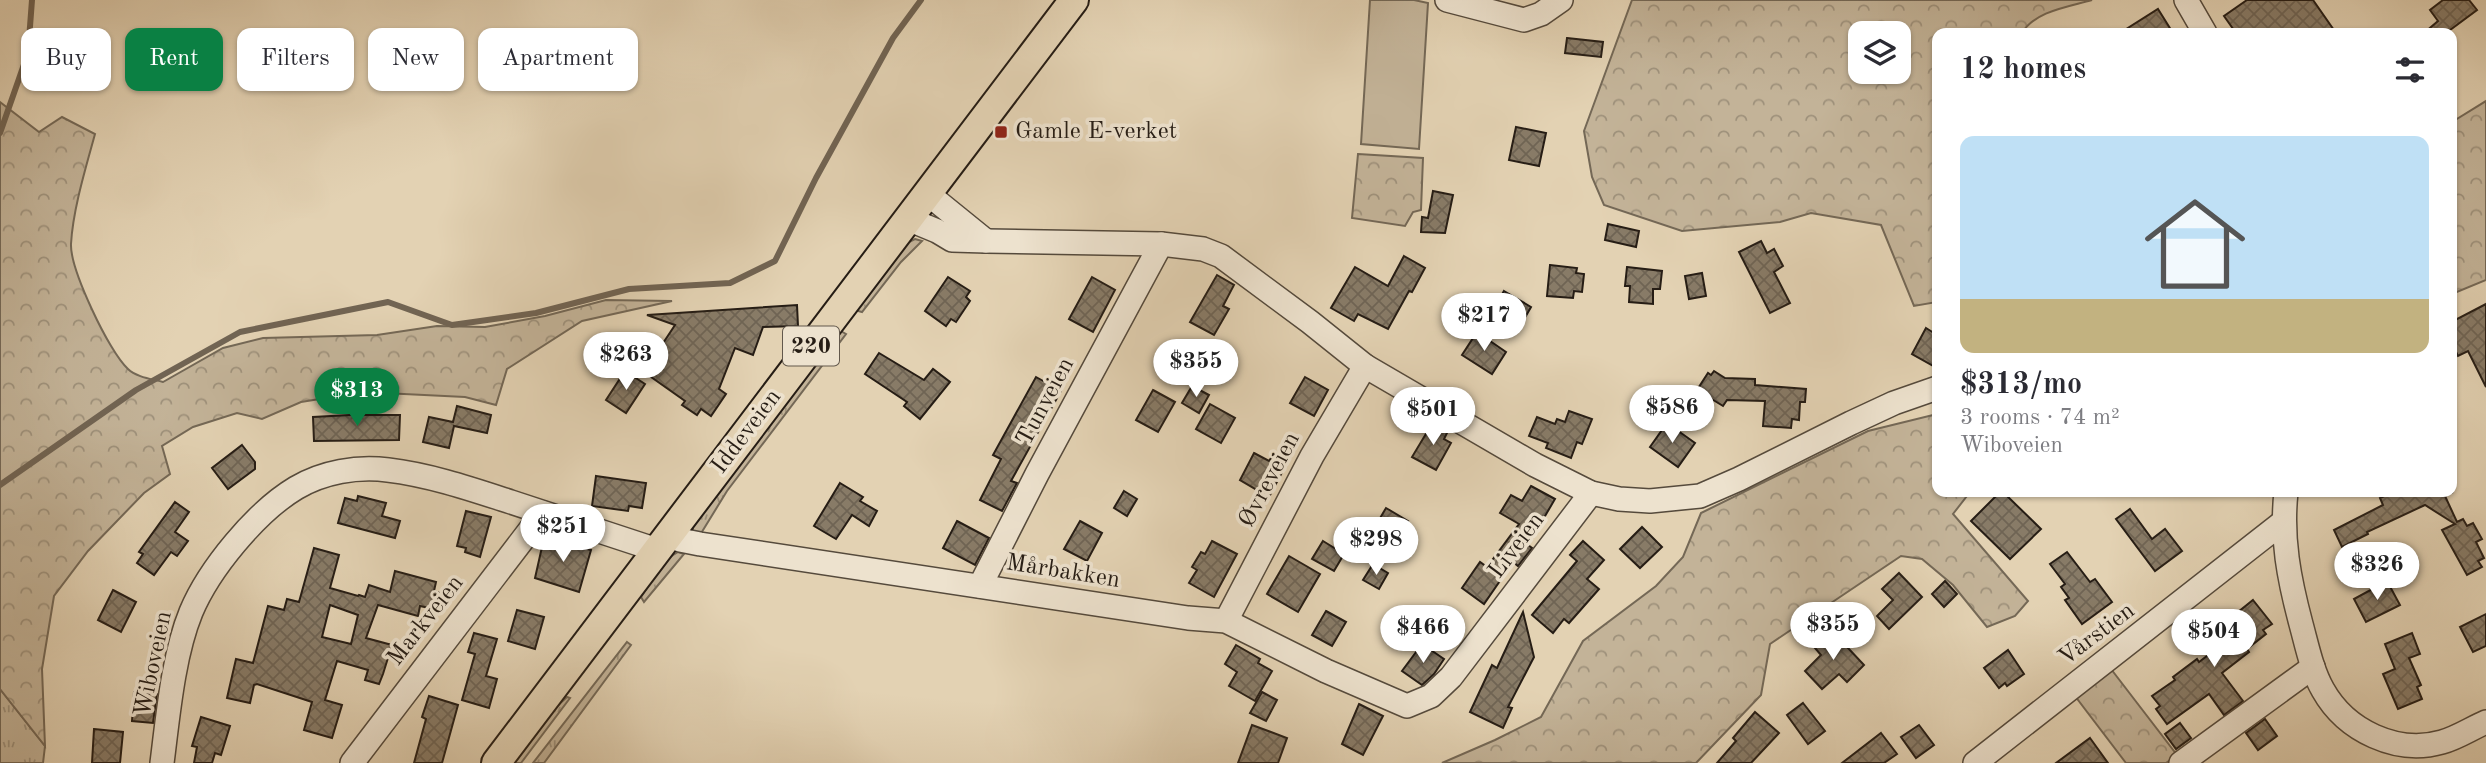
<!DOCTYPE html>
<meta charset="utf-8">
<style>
:root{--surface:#fff;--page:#f2f2f3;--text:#2b2b33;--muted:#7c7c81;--accent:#0b8043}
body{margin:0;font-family:"Old Standard TT",serif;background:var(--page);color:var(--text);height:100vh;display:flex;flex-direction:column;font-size:26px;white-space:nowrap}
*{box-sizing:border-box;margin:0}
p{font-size:23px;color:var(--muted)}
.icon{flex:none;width:38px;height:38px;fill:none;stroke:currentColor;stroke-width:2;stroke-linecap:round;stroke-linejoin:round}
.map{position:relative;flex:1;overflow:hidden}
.drawer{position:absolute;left:1932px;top:28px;width:525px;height:469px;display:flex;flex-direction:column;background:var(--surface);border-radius:14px;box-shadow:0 2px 5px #0004}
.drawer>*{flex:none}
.guide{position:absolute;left:21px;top:28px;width:665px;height:63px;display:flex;gap:14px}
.controls{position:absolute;left:1848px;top:21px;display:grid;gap:14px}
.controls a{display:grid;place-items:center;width:63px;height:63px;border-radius:14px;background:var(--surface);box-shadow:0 2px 5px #0004;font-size:35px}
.price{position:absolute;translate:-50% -60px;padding:0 16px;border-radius:24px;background:#fff;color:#222;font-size:23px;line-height:46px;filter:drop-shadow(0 2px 4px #0008)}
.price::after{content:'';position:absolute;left:50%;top:42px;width:21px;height:16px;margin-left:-10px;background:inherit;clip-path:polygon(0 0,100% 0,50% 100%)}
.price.on{background:var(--accent);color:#fff}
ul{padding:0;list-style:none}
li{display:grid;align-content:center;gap:14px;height:371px;padding:0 28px}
li span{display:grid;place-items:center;height:217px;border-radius:14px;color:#555}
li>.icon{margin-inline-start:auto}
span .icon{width:126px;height:126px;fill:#fffc;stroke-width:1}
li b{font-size:30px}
h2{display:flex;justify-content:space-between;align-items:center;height:84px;padding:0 28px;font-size:30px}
.tag{padding:0 24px;border-radius:14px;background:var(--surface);box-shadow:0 2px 5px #0004;font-size:24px;line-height:63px}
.tag.on{background:var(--accent);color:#fff}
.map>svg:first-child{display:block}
.grass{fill:url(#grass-tufts);stroke:#746856;stroke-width:2}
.forest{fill:url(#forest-crowns);stroke:#746856;stroke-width:2;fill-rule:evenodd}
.garden{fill:#c3b398;stroke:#746856;stroke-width:2}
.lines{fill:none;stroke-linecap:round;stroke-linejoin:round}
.stream{stroke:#716453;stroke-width:6}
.building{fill:url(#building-cross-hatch);stroke:#261d15;stroke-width:2;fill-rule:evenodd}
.minor-casing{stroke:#554a3c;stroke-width:26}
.major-casing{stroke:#261d15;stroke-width:32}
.minor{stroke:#ede2ce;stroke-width:23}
.major{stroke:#e3d2b3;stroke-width:28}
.poi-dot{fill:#8f2418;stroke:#ede2ce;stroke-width:2.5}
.labels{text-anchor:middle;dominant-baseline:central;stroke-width:7;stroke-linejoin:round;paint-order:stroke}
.shield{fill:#ede2ce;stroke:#62584c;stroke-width:2}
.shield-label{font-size:23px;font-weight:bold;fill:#261d15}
.poi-label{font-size:24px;fill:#261d15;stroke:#ede2ce;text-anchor:start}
.street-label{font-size:24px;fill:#261d15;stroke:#ede2ce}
</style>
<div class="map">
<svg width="2486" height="763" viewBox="0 0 2486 763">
<defs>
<pattern id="grass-tufts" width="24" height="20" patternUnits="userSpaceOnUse" patternTransform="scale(1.75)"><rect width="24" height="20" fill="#c3b398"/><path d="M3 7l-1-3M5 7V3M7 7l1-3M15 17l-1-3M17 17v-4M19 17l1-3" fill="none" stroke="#9e917b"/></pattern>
<pattern id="forest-crowns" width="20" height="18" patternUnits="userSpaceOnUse" patternTransform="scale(1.75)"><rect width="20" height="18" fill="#c3b398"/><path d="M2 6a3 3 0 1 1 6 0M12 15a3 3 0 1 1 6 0" fill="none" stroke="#9e917b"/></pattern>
<pattern id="building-cross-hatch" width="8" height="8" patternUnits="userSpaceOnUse" patternTransform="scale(1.75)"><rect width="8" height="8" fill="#887b67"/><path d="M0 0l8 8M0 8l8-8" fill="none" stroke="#6f6454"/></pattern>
</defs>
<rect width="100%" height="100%" fill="#e3d2b3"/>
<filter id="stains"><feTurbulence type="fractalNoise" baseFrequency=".00286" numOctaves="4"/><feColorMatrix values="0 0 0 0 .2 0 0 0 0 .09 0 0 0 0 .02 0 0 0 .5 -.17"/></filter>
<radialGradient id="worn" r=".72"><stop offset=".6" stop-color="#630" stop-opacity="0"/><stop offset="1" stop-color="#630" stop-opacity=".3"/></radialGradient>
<g class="grass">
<polygon points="915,239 922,241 901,262 862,312 858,311 856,305 903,245"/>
<polygon points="839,330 846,334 727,491 700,535 693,532 693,523"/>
<path d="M678 552 684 554 644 602 641 597C652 581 660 562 678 552Z"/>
<polygon points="627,642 631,645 544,763 533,763"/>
<polygon points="0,689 45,746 43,763 0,763"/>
<polygon points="567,697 570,698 521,763 511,763 543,719"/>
</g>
<g class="forest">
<path d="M1632 0H2092C2068 7 2035 11 2022 33H1937V302L1914 306 1881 225 1811 213 1780 222 1682 231 1604 205 1592 177 1584 131ZM1899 33V72H1860V33Z"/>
<polygon points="2486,101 2486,280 2452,294 2452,122"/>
<path d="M0 102 39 132 62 117 95 134C86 167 73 209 71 244 70 269 109 352 128 369 136 377 152 379 163 382L223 348 263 338 377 335 437 326 485 327 545 316 606 300 672 301 582 321 507 369 496 405 465 397 363 392 301 402 262 419 237 413 193 427 162 446 170 474 144 493 88 551 54 596 42 669 45 746 0 689Z"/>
<polygon points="1358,154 1423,158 1421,210 1413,212 1405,226 1352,218"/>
<polygon points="1937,414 1937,492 1970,492 1953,514 2028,601 2015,616 1987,627 1953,585 1922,559 1901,556 1770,644 1761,695 1696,763 1442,763 1495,740 1541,717 1583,641 1656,586 1683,557 1701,513 1868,431"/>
<polygon points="2111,669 2177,755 2166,763 2126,763 2075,696"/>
</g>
<polygon class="garden" points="1370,0 1414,0 1428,3 1419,149 1361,144"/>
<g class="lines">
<g class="stream">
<polyline points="0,133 28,53 32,0"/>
<polyline points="0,485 136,390 240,332 388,302 452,325 536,313 629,289 730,283 775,261 816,178 893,38 921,0"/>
</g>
</g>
<g class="building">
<polygon points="2247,0 2313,0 2336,33 2236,33 2224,16"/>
<polygon points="2443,0 2469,0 2477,10 2446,33 2424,33 2438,21 2430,10"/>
<polygon points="2158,9 2173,33 2120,33"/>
<polygon points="1567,38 1603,42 1601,57 1565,53"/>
<polygon points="1516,127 1546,133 1539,166 1509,160"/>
<polygon points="1433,191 1453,195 1445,233 1421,232 1422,217 1428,218"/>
<polygon points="1608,224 1639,231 1636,247 1605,240"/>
<polygon points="1761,241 1767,253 1774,249 1783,266 1774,272 1790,303 1770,313 1739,252"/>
<polygon points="1404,256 1425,268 1412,292 1409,291 1388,329 1358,314 1354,321 1331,308 1355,267 1388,286"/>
<polygon points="1550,265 1577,268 1576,273 1584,274 1582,292 1574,291 1573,298 1547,296"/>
<polygon points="1627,267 1662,271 1660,289 1653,289 1653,304 1629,302 1630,286 1625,286"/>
<polygon points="1702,273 1706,296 1689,299 1685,276"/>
<polygon points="1217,275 1234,285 1223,306 1229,309 1214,335 1190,322"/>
<polygon points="948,277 970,291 966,297 970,301 956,322 951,319 946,326 925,311"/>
<polygon points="1092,277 1115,290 1093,332 1069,319"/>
<polygon points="1504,291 1531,307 1523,321 1496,305"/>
<polygon points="2486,304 2486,387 2468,351 2458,356 2452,344 2452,332 2456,330 2455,320"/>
<polygon points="797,305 798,326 763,327 753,355 735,348 719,389 726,394 711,416 701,409 697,415 682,405 685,401 644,372 675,325 647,315"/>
<polygon points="1926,328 1937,335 1937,368 1912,354"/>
<polygon points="1477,332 1506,352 1492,374 1462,355"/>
<polygon points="879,353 924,380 933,369 950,382 920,419 904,406 907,402 865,374"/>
<polygon points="625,371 645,384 626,413 606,400"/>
<polygon points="1714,371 1725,378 1755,379 1755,385 1806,389 1805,402 1800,402 1799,420 1792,419 1791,428 1763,426 1765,401 1727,400 1723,406 1697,390 1708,373 1711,375"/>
<polygon points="1036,377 1061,391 1011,481 1017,483 1002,511 980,500 1001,459 993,455"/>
<polygon points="1305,377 1328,390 1314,416 1290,403"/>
<polygon points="1192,386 1209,395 1199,413 1182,403"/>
<polygon points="1153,390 1175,402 1158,432 1136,420"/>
<polygon points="1210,404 1235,418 1221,443 1196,429"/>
<polygon points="457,406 491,415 487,433 454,426 449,448 423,442 429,417 453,422"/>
<polygon points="1569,411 1592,419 1582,444 1577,442 1571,458 1546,448 1548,443 1529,436 1537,417 1555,424 1557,419 1565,422"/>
<polygon points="350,415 400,415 399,440 314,441 313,417"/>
<polygon points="1433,422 1448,431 1444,439 1451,443 1436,470 1412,457"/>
<polygon points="1667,423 1695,443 1678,467 1650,447"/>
<polygon points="242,445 255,462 255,469 228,489 212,468"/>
<polygon points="1254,453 1269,461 1273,455 1287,463 1269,497 1240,480"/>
<polygon points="596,476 646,483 642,508 629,506 628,511 592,506"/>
<polygon points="840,483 863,497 860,501 877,511 869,526 852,515 836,539 814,526"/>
<polygon points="1531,486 1555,499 1528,545 1532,548 1518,566 1513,562 1484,604 1462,588 1480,562 1487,567 1519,524 1500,513 1511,495 1522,501"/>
<polygon points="1124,491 1137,499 1127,516 1114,508"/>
<polygon points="2000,492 2003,492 2041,529 2010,559 1971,521"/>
<polygon points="2394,492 2453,492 2445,496 2457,522 2463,519 2467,526 2473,523 2482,539 2476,542 2484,558 2478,561 2482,567 2467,575 2442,530 2455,524 2425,505 2367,532 2368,534 2342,547 2334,530 2383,505 2380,498"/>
<polygon points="358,496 386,503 382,516 400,521 395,538 338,523 345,498 357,501"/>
<polygon points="175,502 189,512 175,532 188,541 177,556 171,552 154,575 137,563 143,554 139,552"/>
<polygon points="1386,508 1408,521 1388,557 1365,544"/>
<polygon points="2130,509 2152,539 2165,529 2182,551 2155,571 2116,519"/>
<polygon points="466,511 491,517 480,557 465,552 466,548 457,546"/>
<polygon points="957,521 989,538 975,565 943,548"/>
<polygon points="1080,521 1102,533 1087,561 1064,549"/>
<polygon points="1642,527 1662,547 1640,568 1620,549"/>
<polygon points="544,538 591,550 579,592 535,578"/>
<polygon points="1212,541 1237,554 1214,597 1189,583 1197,570 1192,567 1201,552 1205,554"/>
<polygon points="1323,541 1344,554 1334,571 1312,559"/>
<polygon points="1583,541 1604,560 1587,579 1599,589 1569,623 1564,619 1553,633 1532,615 1577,561 1570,555"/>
<path d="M314 548 339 555 330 588 358 596 359 595 365 597 369 585 390 592 395 571 436 582 434 591 443 594 438 610 420 606 418 616 378 605 366 638 392 645 383 674 379 684 365 680 368 670 337 661 325 700 342 705 332 738 304 730 312 702 257 684 254 685 250 703 227 698 236 659 253 663 268 606 284 610 287 599 299 602ZM330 605 358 615 351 644 322 637Z"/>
<polygon points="2067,552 2090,582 2095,579 2112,602 2082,624 2065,600 2069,598 2061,587 2065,584 2050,564"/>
<polygon points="1289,556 1320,574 1298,612 1267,594"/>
<polygon points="1373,564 1388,573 1379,589 1363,580"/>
<polygon points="1899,573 1922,597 1889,629 1877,616 1893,600 1882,589"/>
<polygon points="1945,581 1957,594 1944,607 1932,594"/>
<polygon points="2387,581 2400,605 2366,622 2354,599"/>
<polygon points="113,590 136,602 121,632 98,620"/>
<polygon points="2253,600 2272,624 2263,630 2266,634 2247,649 2249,652 2222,673 2243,701 2224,715 2209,694 2167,724 2156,709 2160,706 2152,696 2175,680 2173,677 2197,659 2199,662 2237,633 2227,621"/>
<polygon points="517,610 544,617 535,649 508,641"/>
<polygon points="1326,611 1346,622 1332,646 1312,635"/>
<polygon points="1523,612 1534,657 1508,707 1512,708 1503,728 1470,712 1492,665 1497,668"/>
<polygon points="2486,614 2486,646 2473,652 2460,627"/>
<polygon points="1832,631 1864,665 1847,682 1839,674 1822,689 1805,671 1821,655 1815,648"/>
<polygon points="474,633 497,639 486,676 497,679 489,708 462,700 475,654 468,652"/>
<polygon points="2412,633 2420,654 2409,658 2421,685 2417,687 2422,699 2398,709 2383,674 2395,669 2385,644"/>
<polygon points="1422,644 1444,659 1434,674 1422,685 1402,671"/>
<polygon points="1236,645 1260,659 1258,663 1272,671 1255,701 1229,686 1237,672 1225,664"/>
<polygon points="2008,650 2024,674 2007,686 2005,683 1999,688 1984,668"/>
<polygon points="134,692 157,694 153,723 132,721"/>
<polygon points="1262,692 1277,700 1266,721 1250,713"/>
<polygon points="429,696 458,705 442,763 414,763 426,719 422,717"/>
<polygon points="1803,703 1825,731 1808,744 1787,715"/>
<polygon points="1359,704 1383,716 1363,755 1342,744"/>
<polygon points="1755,712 1779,733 1751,763 1717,763 1736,741 1733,738"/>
<polygon points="201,717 230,726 221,755 215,753 212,763 194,763 197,747 192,746"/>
<polygon points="2265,719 2277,736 2258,750 2246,733"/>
<polygon points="2180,723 2191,738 2176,749 2165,734"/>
<polygon points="1252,725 1287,738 1278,763 1238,763"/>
<polygon points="1919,725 1934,745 1916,758 1901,737"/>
<polygon points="94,729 123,732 120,763 92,763"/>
<polygon points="1881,733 1897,754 1884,763 1842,763"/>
<polygon points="2090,738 2108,763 2056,763"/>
</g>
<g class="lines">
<defs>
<g id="minor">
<polyline points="1447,0 1524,20 1541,14 1561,0"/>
<polyline points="2186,0 2205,33"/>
<polyline points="908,219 937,231 952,240 986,241 928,194"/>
<polyline points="986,241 1161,244 1203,249 1221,256 1310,322 1365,366 1535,465 1591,493 1619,499 1650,501 1700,496 1739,479 1851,423 1894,403 1937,388"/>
<path d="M2286 492C2281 538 2289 579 2301 624 2307 646 2312 671 2323 690 2346 731 2397 755 2442 742 2457 738 2472 728 2486 722"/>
<polyline points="671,533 680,540 700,544 1188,618 1226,621 1326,671 1407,706 1431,696 1451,677 1591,493"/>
<polyline points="980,586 1037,474 1161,244"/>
<polyline points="1226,621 1312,456 1365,366"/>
<path d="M162 763C168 716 173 656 191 612 209 569 256 512 296 488 323 472 357 466 388 470 430 475 471 489 511 502 560 518 608 534 657 550"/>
<polyline points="352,763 543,513"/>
<polyline points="1975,763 2283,522"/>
<polyline points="2181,763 2313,667"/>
</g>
<polyline id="major" points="496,763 1074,0"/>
</defs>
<use href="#minor" class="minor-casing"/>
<use href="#major" class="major-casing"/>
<use href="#minor" class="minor"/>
<use href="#major" class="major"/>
</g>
<rect class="poi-dot" x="994" y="125" width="14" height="14" rx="3.5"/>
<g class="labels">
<rect class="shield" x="783" y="326.5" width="56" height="39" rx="5"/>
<g class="shield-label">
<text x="811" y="346">220</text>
</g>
<g class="poi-label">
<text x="1015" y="132">Gamle E-verket</text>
</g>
<g class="street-label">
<text transform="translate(1046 402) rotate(-62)">Tunveien</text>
<text transform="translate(747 432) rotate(-53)">Iddeveien</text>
<text transform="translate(1270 480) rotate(-62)">Øvreveien</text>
<text transform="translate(1517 546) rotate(-53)">Liveien</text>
<text transform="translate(1063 572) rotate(9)">Mårbakken</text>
<text transform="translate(426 621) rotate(-52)">Markveien</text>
<text transform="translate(2097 635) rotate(-37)">Vårstien</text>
<text transform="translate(154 664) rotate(-78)">Wiboveien</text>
</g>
</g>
<rect width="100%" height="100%" filter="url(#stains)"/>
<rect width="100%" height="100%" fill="url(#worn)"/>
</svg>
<div class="controls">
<a><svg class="icon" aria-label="layers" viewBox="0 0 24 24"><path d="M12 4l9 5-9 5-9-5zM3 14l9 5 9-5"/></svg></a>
</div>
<b class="price" style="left:1484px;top:353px">$217</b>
<b class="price" style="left:626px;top:392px">$263</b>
<b class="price" style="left:1196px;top:399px">$355</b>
<b class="price on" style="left:357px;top:428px">$313</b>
<b class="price" style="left:1672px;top:445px">$586</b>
<b class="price" style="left:1433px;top:447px">$501</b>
<b class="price" style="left:563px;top:564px">$251</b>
<b class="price" style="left:1376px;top:577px">$298</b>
<b class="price" style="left:2377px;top:602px">$326</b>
<b class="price" style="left:1833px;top:662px">$355</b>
<b class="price" style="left:1423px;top:665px">$466</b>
<b class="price" style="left:2214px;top:669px">$504</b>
<div class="guide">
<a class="tag">Buy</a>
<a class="tag on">Rent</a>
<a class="tag">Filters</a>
<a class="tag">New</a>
<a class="tag">Apartment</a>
</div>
<section class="drawer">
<h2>12 homes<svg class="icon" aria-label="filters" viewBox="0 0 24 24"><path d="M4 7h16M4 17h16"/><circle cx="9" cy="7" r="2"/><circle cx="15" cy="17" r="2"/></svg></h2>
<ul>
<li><span style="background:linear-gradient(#bfe0f5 75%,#c2b280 0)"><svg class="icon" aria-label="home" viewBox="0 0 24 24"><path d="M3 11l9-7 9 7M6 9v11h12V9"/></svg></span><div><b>$313/mo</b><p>3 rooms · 74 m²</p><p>Wiboveien</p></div></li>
</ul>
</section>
</div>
